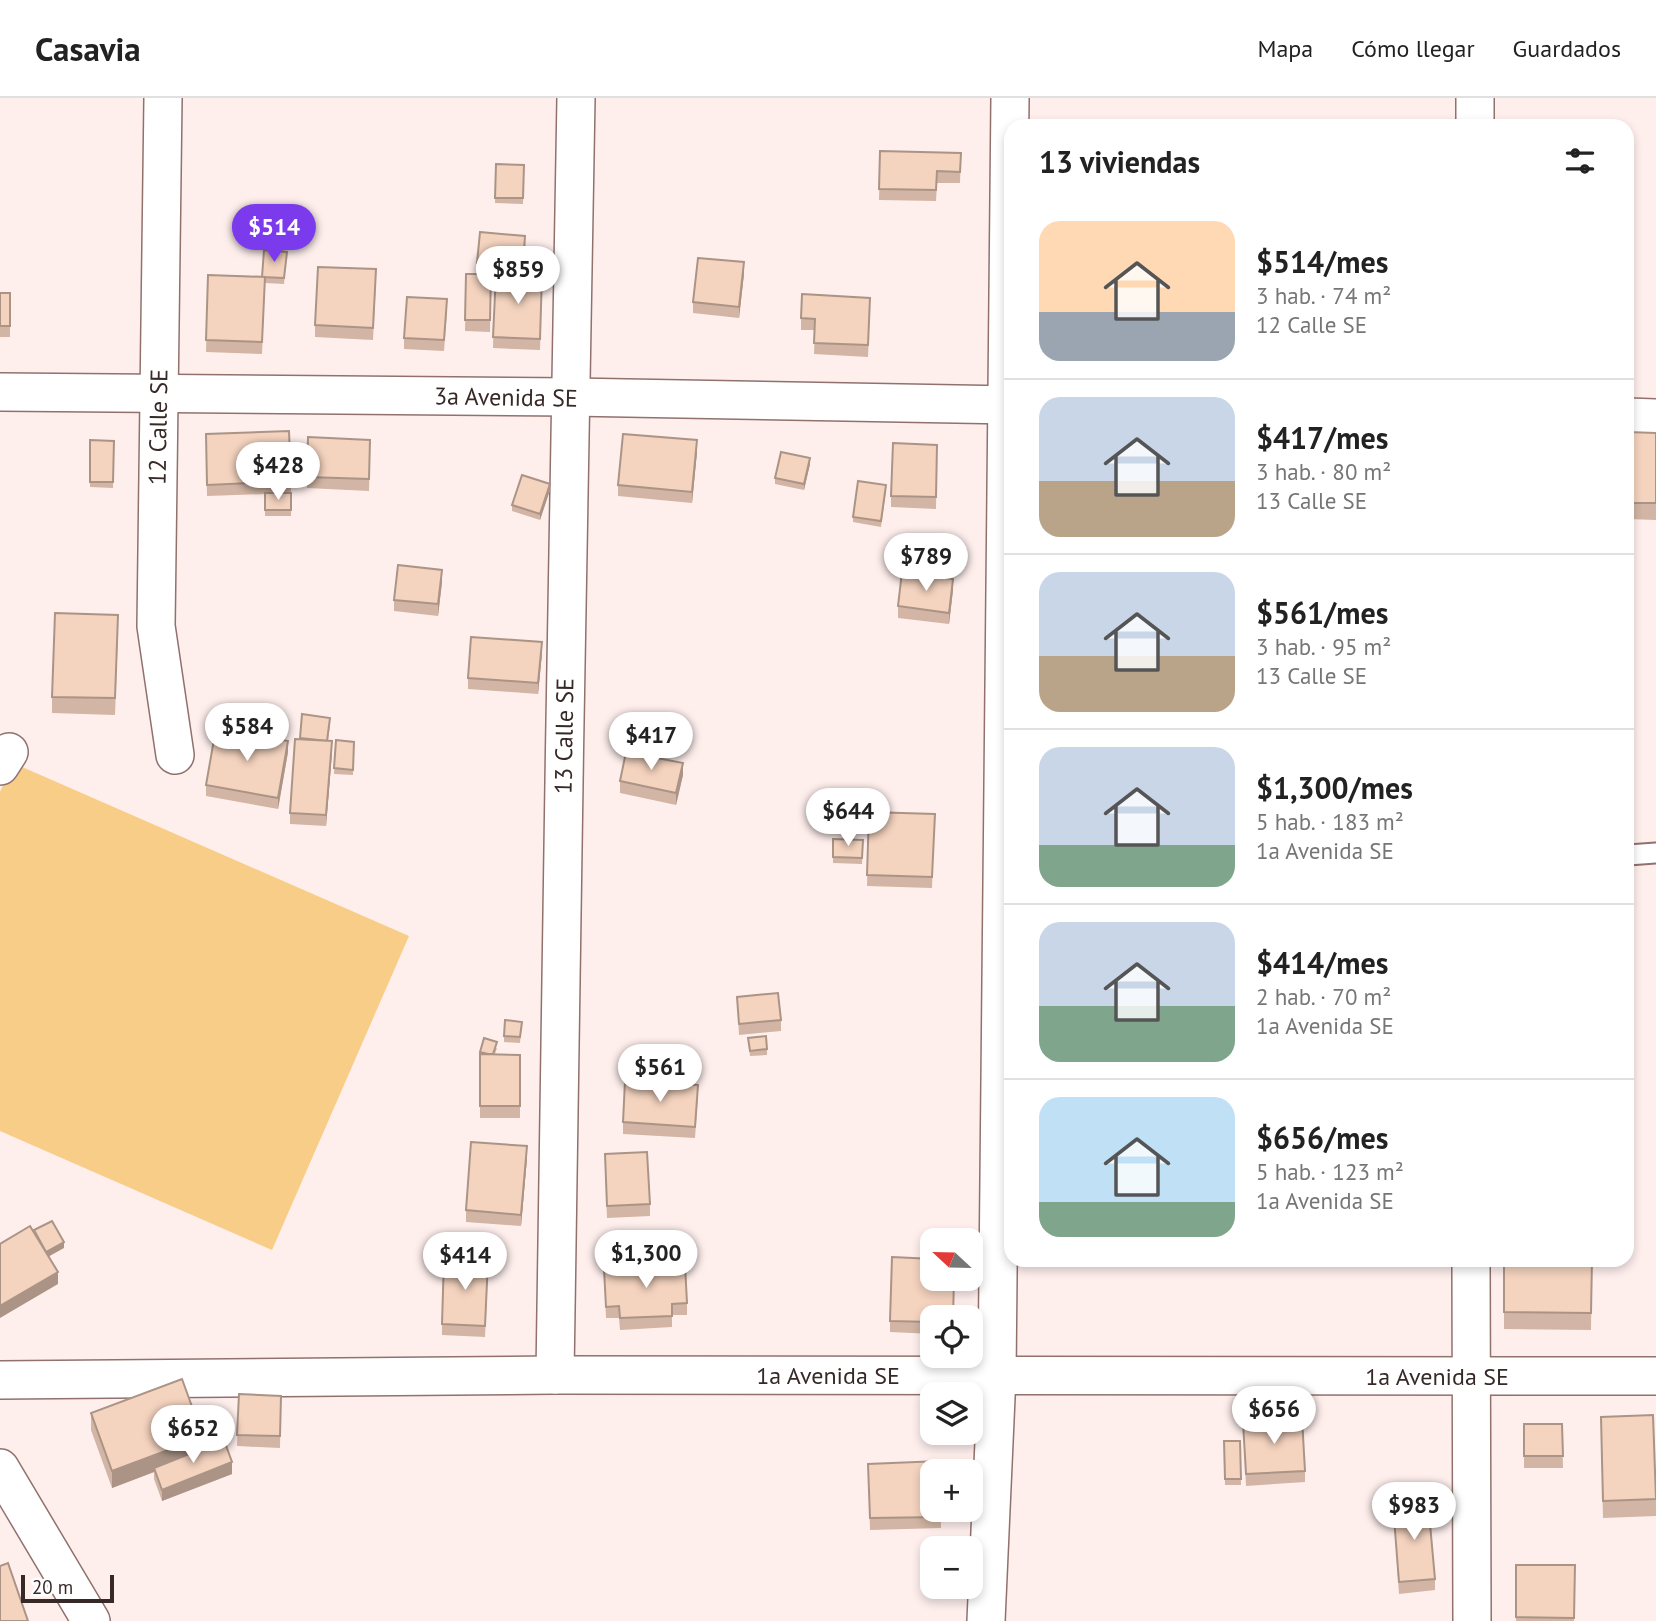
<!DOCTYPE html>
<html lang="es">
<meta charset="utf-8">
<style>
:root{--surface:#fff;--page:#f6f6f6;--text:#222;--muted:#767676;--line:#e0e0e0;--accent:#7c3aed}
body{margin:0;font-family:"PT Sans",sans-serif;background:var(--page);color:var(--text);height:100vh;display:flex;flex-direction:column;font-size:26px;white-space:nowrap}
*{box-sizing:border-box;margin:0}
p{font-size:23px;color:var(--muted)}
.icon{flex:none;width:38px;height:38px;fill:none;stroke:currentColor;stroke-width:2;stroke-linecap:round;stroke-linejoin:round}
.map{position:relative;flex:1;overflow:hidden}
.drawer{position:absolute;left:1004px;top:21px;width:630px;height:1148px;display:flex;flex-direction:column;background:var(--surface);border-radius:21px;box-shadow:0 4px 10px #0003}
.drawer>*{flex:none}
.needle{width:46px;rotate:292deg}
.controls{position:absolute;left:920px;top:1130px;display:grid;gap:14px}
.controls a{display:grid;place-items:center;width:63px;height:63px;border-radius:14px;background:var(--surface);box-shadow:0 4px 10px #0003;font-size:35px}
.scale{position:absolute;left:21px;bottom:18px;width:93px;box-sizing:border-box;padding-left:7px;border:4px solid #362927;border-top:0;font-size:19px;line-height:24px;white-space:nowrap;color:#362927;-webkit-text-stroke:5px #fff;paint-order:stroke}
.price{position:absolute;translate:-50% -60px;padding:0 16px;border-radius:24px;background:#fff;color:#222;font-size:23px;line-height:46px;filter:drop-shadow(0 2px 4px #0008)}
.price::after{content:'';position:absolute;left:50%;top:42px;width:21px;height:16px;margin-left:-10px;background:inherit;clip-path:polygon(0 0,100% 0,50% 100%)}
.price.selected{background:var(--accent);color:#fff}
ul{padding:0;list-style:none}
li{display:flex;align-items:center;gap:21px;height:175px;padding:0 35px}
li+li{border-top:2px solid var(--line)}
li span{display:grid;place-items:center;flex:none;width:196px;height:140px;border-radius:21px;color:#555}
li>.icon{margin-inline-start:auto}
span .icon{width:84px;height:84px;fill:#fffc;stroke-width:1}
li b{font-size:30px}
h2{display:flex;justify-content:space-between;align-items:center;height:84px;padding:0 35px;font-size:30px}
header{display:flex;align-items:center;gap:42px;box-sizing:border-box;height:98px;padding:0 35px;background:var(--surface);border-bottom:2px solid var(--line)}
header strong{font-size:33px}
nav{display:flex;gap:38px;margin-inline-start:auto;font-size:24px}
.map>svg:first-child{display:block}
.green{fill:#f7cd87}
.lines{fill:none;stroke-linecap:round;stroke-linejoin:round}
.lane-casing{stroke:#90716d;stroke-width:23}
.street-casing{stroke:#90716d;stroke-width:40}
.lane{stroke:#fff;stroke-width:19}
.street{stroke:#fff;stroke-width:37}
.wall{fill:#d2b5a4}
.shaded-wall{fill:#ab9486}
.building{fill:#f4d3bf;stroke:#ab9486;stroke-width:2}
.labels{text-anchor:middle;dominant-baseline:central;stroke-width:7;stroke-linejoin:round;paint-order:stroke}
.street-label{font-size:24px;fill:#362927;stroke:#fff}
</style>
<header>
<strong>Casavia</strong>
<nav><a>Mapa</a><a>Cómo llegar</a><a>Guardados</a></nav>
</header>
<div class="map">
<svg width="1656" height="1523" viewBox="0 0 1656 1523">
<rect width="100%" height="100%" fill="#feefed"/>
<polygon class="green" points="13,665 409,838 272,1152 0,1033 0,694"/>
<g class="lines">
<defs>
<polyline id="lane" points="1628,757 1656,755"/>
<g id="street">
<polyline points="163,0 156,528 175,657"/>
<polyline points="1475,28 1475,0"/>
<polyline points="0,294 572,299 1012,307"/>
<polyline points="1628,319 1656,320"/>
<polyline points="0,668 9,654"/>
<polyline points="1471,1162 1472,1523"/>
<path d="M555 1277C559 851 570 426 576 0"/>
<polyline points="0,1282 555,1277 1656,1278"/>
<polyline points="0,1370 91,1523"/>
<polyline points="986,1523 997,1277 1010,0"/>
</g>
</defs>
<use href="#lane" class="lane-casing"/>
<use href="#street" class="street-casing"/>
<use href="#lane" class="lane"/>
<use href="#street" class="street"/>
</g>
<g class="wall">
<polygon points="880,53 961,55 960,85 937,85 936,103 879,102"/>
<polygon points="496,66 524,67 523,106 495,105"/>
<polygon points="525,150 523,176 542,177 540,252 493,250 495,178 491,178 490,234 465,233 466,176 477,176 477,165"/>
<polygon points="287,154 284,186 265,185 262,256 206,254 208,177 262,178"/>
<polygon points="744,176 739,220 693,215 693,204"/>
<polygon points="376,183 373,242 315,239 315,227"/>
<rect x="0" y="195" width="10" height="44"/>
<polygon points="870,211 868,259 814,256 815,232 801,232 801,220"/>
<polygon points="447,213 444,253 404,251 404,240"/>
<polygon points="1628,334 1656,335 1656,422 1628,421"/>
<polygon points="90,342 114,343 113,390 90,389"/>
<polygon points="937,347 936,411 891,409 891,398"/>
<polygon points="206,348 291,383 291,418 265,418 265,396 207,398"/>
<polygon points="370,353 369,393 307,390 307,379"/>
<polygon points="697,354 692,405 618,398 618,387"/>
<polygon points="810,366 804,392 775,386 775,380"/>
<polygon points="550,392 540,422 512,413 512,407"/>
<polygon points="886,393 881,429 853,424 853,419"/>
<polygon points="442,484 438,518 394,513 394,502"/>
<polygon points="953,492 949,526 898,520 898,508"/>
<polygon points="118,534 115,617 52,615 52,599"/>
<polygon points="542,555 538,596 468,591 468,580"/>
<polygon points="330,626 328,643 332,654 326,728 290,726 290,715 300,641"/>
<polygon points="336,642 354,644 353,677 334,676"/>
<polygon points="288,654 278,711 206,698 206,687"/>
<polygon points="683,677 676,707 620,695 620,683"/>
<polygon points="869,714 935,716 932,790 867,788"/>
<polygon points="833,741 863,742 862,766 833,765"/>
<polygon points="737,899 781,922 781,933 739,937"/>
<polygon points="522,924 520,945 504,944 504,938"/>
<polygon points="748,940 767,951 767,957 750,958"/>
<polygon points="497,950 495,956 520,957 520,1020 480,1020 480,954"/>
<polygon points="698,998 695,1040 623,1036 623,1024"/>
<polygon points="527,1060 521,1128 466,1124 466,1112"/>
<polygon points="605,1068 650,1106 650,1118 607,1120"/>
<polygon points="1504,1162 1592,1162 1591,1232 1504,1231"/>
<polygon points="604,1171 687,1205 687,1217 672,1217 672,1229 620,1232 619,1220 606,1220"/>
<polygon points="488,1173 485,1239 442,1237 442,1226"/>
<polygon points="933,1220 933,1236 890,1234 890,1223"/>
<polygon points="239,1296 281,1298 280,1350 237,1348"/>
<polygon points="91,1315 203,1350 232,1376 162,1403 154,1381 154,1374 112,1390 91,1332"/>
<polygon points="1243,1324 1305,1373 1305,1384 1246,1388"/>
<polygon points="1524,1326 1562,1326 1563,1370 1524,1370"/>
<polygon points="1601,1336 1656,1401 1656,1418 1603,1420"/>
<polygon points="1224,1343 1240,1343 1241,1387 1225,1387"/>
<polygon points="868,1366 941,1412 941,1430 870,1432"/>
<polygon points="1393,1407 1435,1481 1435,1492 1399,1496"/>
<polygon points="1516,1467 1575,1467 1574,1523 1516,1523"/>
</g>
<g class="shaded-wall">
<polygon points="525,138 525,150 523,180 523,169"/>
<polygon points="744,164 744,176 739,220 739,209"/>
<polygon points="697,342 697,354 692,405 692,394"/>
<polygon points="810,360 810,366 804,392 804,386"/>
<polygon points="550,386 550,392 540,422 540,416"/>
<polygon points="442,472 442,484 438,518 438,506"/>
<polygon points="953,481 953,492 949,526 949,515"/>
<polygon points="542,544 542,555 538,596 538,585"/>
<polygon points="288,643 288,654 278,711 278,700"/>
<polygon points="332,643 332,654 326,728 326,717"/>
<polygon points="683,665 683,677 676,707 676,695"/>
<polygon points="527,1048 527,1060 521,1128 521,1117"/>
<polygon points="64,1144 64,1150 46,1160 46,1154"/>
<polygon points="58,1174 58,1186 0,1220 0,1208"/>
<polygon points="203,1339 203,1356 154,1370 154,1374 112,1390 112,1373"/>
<polygon points="232,1364 232,1376 162,1403 162,1392"/>
</g>
<g class="building">
<rect x="1587" y="24" width="17" height="4"/>
<polygon points="880,53 961,55 960,74 937,73 936,92 879,91"/>
<polygon points="496,66 524,67 523,100 495,100"/>
<polygon points="480,134 525,138 523,169 477,165"/>
<polygon points="264,152 287,154 284,180 262,179"/>
<polygon points="698,160 744,164 739,209 693,204"/>
<polygon points="318,169 376,171 373,230 315,227"/>
<polygon points="496,175 542,177 540,241 493,239"/>
<polygon points="466,176 491,176 490,222 465,222"/>
<polygon points="208,177 265,179 262,244 206,242"/>
<rect x="0" y="195" width="10" height="33"/>
<polygon points="802,196 870,200 868,247 814,245 815,221 801,220"/>
<polygon points="407,199 447,201 444,242 404,240"/>
<polygon points="289,333 291,383 207,387 206,336"/>
<polygon points="1628,334 1656,335 1656,405 1628,405"/>
<polygon points="623,336 697,342 692,394 618,387"/>
<polygon points="308,339 370,342 369,381 307,379"/>
<polygon points="90,342 114,343 113,384 90,384"/>
<polygon points="893,345 937,347 936,399 891,398"/>
<polygon points="781,354 810,360 804,386 775,380"/>
<polygon points="522,377 550,386 540,416 512,407"/>
<polygon points="858,383 886,387 881,423 853,419"/>
<rect x="265" y="395" width="26" height="17"/>
<polygon points="398,467 442,472 438,506 394,502"/>
<polygon points="902,474 953,481 949,515 898,508"/>
<polygon points="55,515 118,517 115,600 52,599"/>
<polygon points="471,539 542,544 538,585 468,580"/>
<polygon points="302,616 330,620 327,643 300,640"/>
<polygon points="216,630 288,643 278,700 206,687"/>
<polygon points="295,641 332,643 326,717 290,715"/>
<polygon points="336,642 354,644 353,672 334,670"/>
<polygon points="626,654 683,665 676,695 620,683"/>
<polygon points="869,714 935,716 932,779 867,777"/>
<polygon points="833,741 863,742 862,760 833,759"/>
<polygon points="778,895 781,922 739,926 737,899"/>
<polygon points="505,922 522,924 520,939 504,938"/>
<polygon points="766,938 767,951 750,953 748,940"/>
<polygon points="484,940 497,944 493,956 488,956 480,954"/>
<polygon points="480,956 520,957 520,1008 480,1008"/>
<polygon points="625,983 698,987 695,1029 623,1024"/>
<polygon points="471,1044 527,1048 521,1117 466,1112"/>
<polygon points="647,1054 650,1106 607,1108 605,1056"/>
<polygon points="52,1123 64,1144 46,1154 34,1132"/>
<polygon points="30,1128 58,1174 0,1208 0,1146"/>
<polygon points="892,1159 933,1161 933,1181 954,1181 953,1220 933,1220 933,1224 890,1223"/>
<polygon points="444,1160 488,1162 485,1228 442,1226"/>
<polygon points="1504,1162 1592,1162 1591,1215 1504,1214"/>
<polygon points="685,1167 687,1205 672,1206 672,1218 620,1220 619,1208 606,1209 604,1171"/>
<polygon points="182,1281 203,1339 112,1373 91,1315"/>
<polygon points="239,1296 281,1298 280,1338 237,1337"/>
<polygon points="1653,1317 1656,1401 1603,1403 1601,1319"/>
<polygon points="1302,1320 1305,1373 1246,1376 1243,1324"/>
<polygon points="1524,1326 1562,1326 1563,1358 1524,1358"/>
<polygon points="224,1342 232,1364 162,1392 154,1370"/>
<polygon points="1224,1343 1240,1343 1241,1381 1225,1381"/>
<polygon points="940,1363 940,1374 933,1374 933,1412 941,1412 941,1419 870,1420 868,1366"/>
<polygon points="1428,1404 1435,1481 1399,1484 1393,1407"/>
<polygon points="8,1465 28,1523 0,1523 0,1468"/>
<polygon points="1516,1467 1575,1467 1574,1520 1516,1519"/>
</g>
<g class="labels">
<g class="street-label">
<text transform="translate(506 299) rotate(1)">3a Avenida SE</text>
<text transform="translate(158 329) rotate(-89)">12 Calle SE</text>
<text transform="translate(564 638) rotate(-89)">13 Calle SE</text>
<text x="828" y="1277">1a Avenida SE</text>
<text x="1437" y="1278">1a Avenida SE</text>
</g>
</g>
</svg>
<div class="controls">
<a><svg class="needle" viewBox="-14 -14 28 28"><path d="M0-13l5 13h-10z" fill="#e53935"/><path d="M0 13l5-13h-10z" fill="#767676"/></svg></a>
<a><svg class="icon" aria-label="locate" viewBox="0 0 24 24"><circle cx="12" cy="12" r="6"/><path d="M12 2v4M12 18v4M2 12h4M18 12h4"/></svg></a>
<a><svg class="icon" aria-label="layers" viewBox="0 0 24 24"><path d="M12 4l9 5-9 5-9-5zM3 14l9 5 9-5"/></svg></a>
<a>+</a>
<a>−</a>
</div>
<div class="scale">20 m</div>
<b class="price selected" style="left:274px;top:166px">$514</b>
<b class="price" style="left:518px;top:208px">$859</b>
<b class="price" style="left:278px;top:404px">$428</b>
<b class="price" style="left:926px;top:495px">$789</b>
<b class="price" style="left:247px;top:665px">$584</b>
<b class="price" style="left:651px;top:674px">$417</b>
<b class="price" style="left:848px;top:750px">$644</b>
<b class="price" style="left:660px;top:1006px">$561</b>
<b class="price" style="left:646px;top:1192px">$1,300</b>
<b class="price" style="left:465px;top:1194px">$414</b>
<b class="price" style="left:1274px;top:1348px">$656</b>
<b class="price" style="left:193px;top:1367px">$652</b>
<b class="price" style="left:1414px;top:1444px">$983</b>
<section class="drawer">
<h2>13 viviendas<svg class="icon" aria-label="filters" viewBox="0 0 24 24"><path d="M4 7h16M4 17h16"/><circle cx="9" cy="7" r="2"/><circle cx="15" cy="17" r="2"/></svg></h2>
<ul>
<li><span style="background:linear-gradient(#ffd9b3 65%,#9aa5b1 0)"><svg class="icon" aria-label="home" viewBox="0 0 24 24"><path d="M3 11l9-7 9 7M6 9v11h12V9"/></svg></span><div><b>$514/mes</b><p>3 hab. · 74 m²</p><p>12 Calle SE</p></div></li>
<li><span style="background:linear-gradient(#c9d6e8 60%,#b9a48a 0)"><svg class="icon" aria-label="home" viewBox="0 0 24 24"><path d="M3 11l9-7 9 7M6 9v11h12V9"/></svg></span><div><b>$417/mes</b><p>3 hab. · 80 m²</p><p>13 Calle SE</p></div></li>
<li><span style="background:linear-gradient(#c9d6e8 60%,#b9a48a 0)"><svg class="icon" aria-label="home" viewBox="0 0 24 24"><path d="M3 11l9-7 9 7M6 9v11h12V9"/></svg></span><div><b>$561/mes</b><p>3 hab. · 95 m²</p><p>13 Calle SE</p></div></li>
<li><span style="background:linear-gradient(#c9d6e8 70%,#7fa58c 0)"><svg class="icon" aria-label="home" viewBox="0 0 24 24"><path d="M3 11l9-7 9 7M6 9v11h12V9"/></svg></span><div><b>$1,300/mes</b><p>5 hab. · 183 m²</p><p>1a Avenida SE</p></div></li>
<li><span style="background:linear-gradient(#c9d6e8 60%,#7fa58c 0)"><svg class="icon" aria-label="home" viewBox="0 0 24 24"><path d="M3 11l9-7 9 7M6 9v11h12V9"/></svg></span><div><b>$414/mes</b><p>2 hab. · 70 m²</p><p>1a Avenida SE</p></div></li>
<li><span style="background:linear-gradient(#bfe0f5 75%,#7fa58c 0)"><svg class="icon" aria-label="home" viewBox="0 0 24 24"><path d="M3 11l9-7 9 7M6 9v11h12V9"/></svg></span><div><b>$656/mes</b><p>5 hab. · 123 m²</p><p>1a Avenida SE</p></div></li>
</ul>
</section>
</div>
